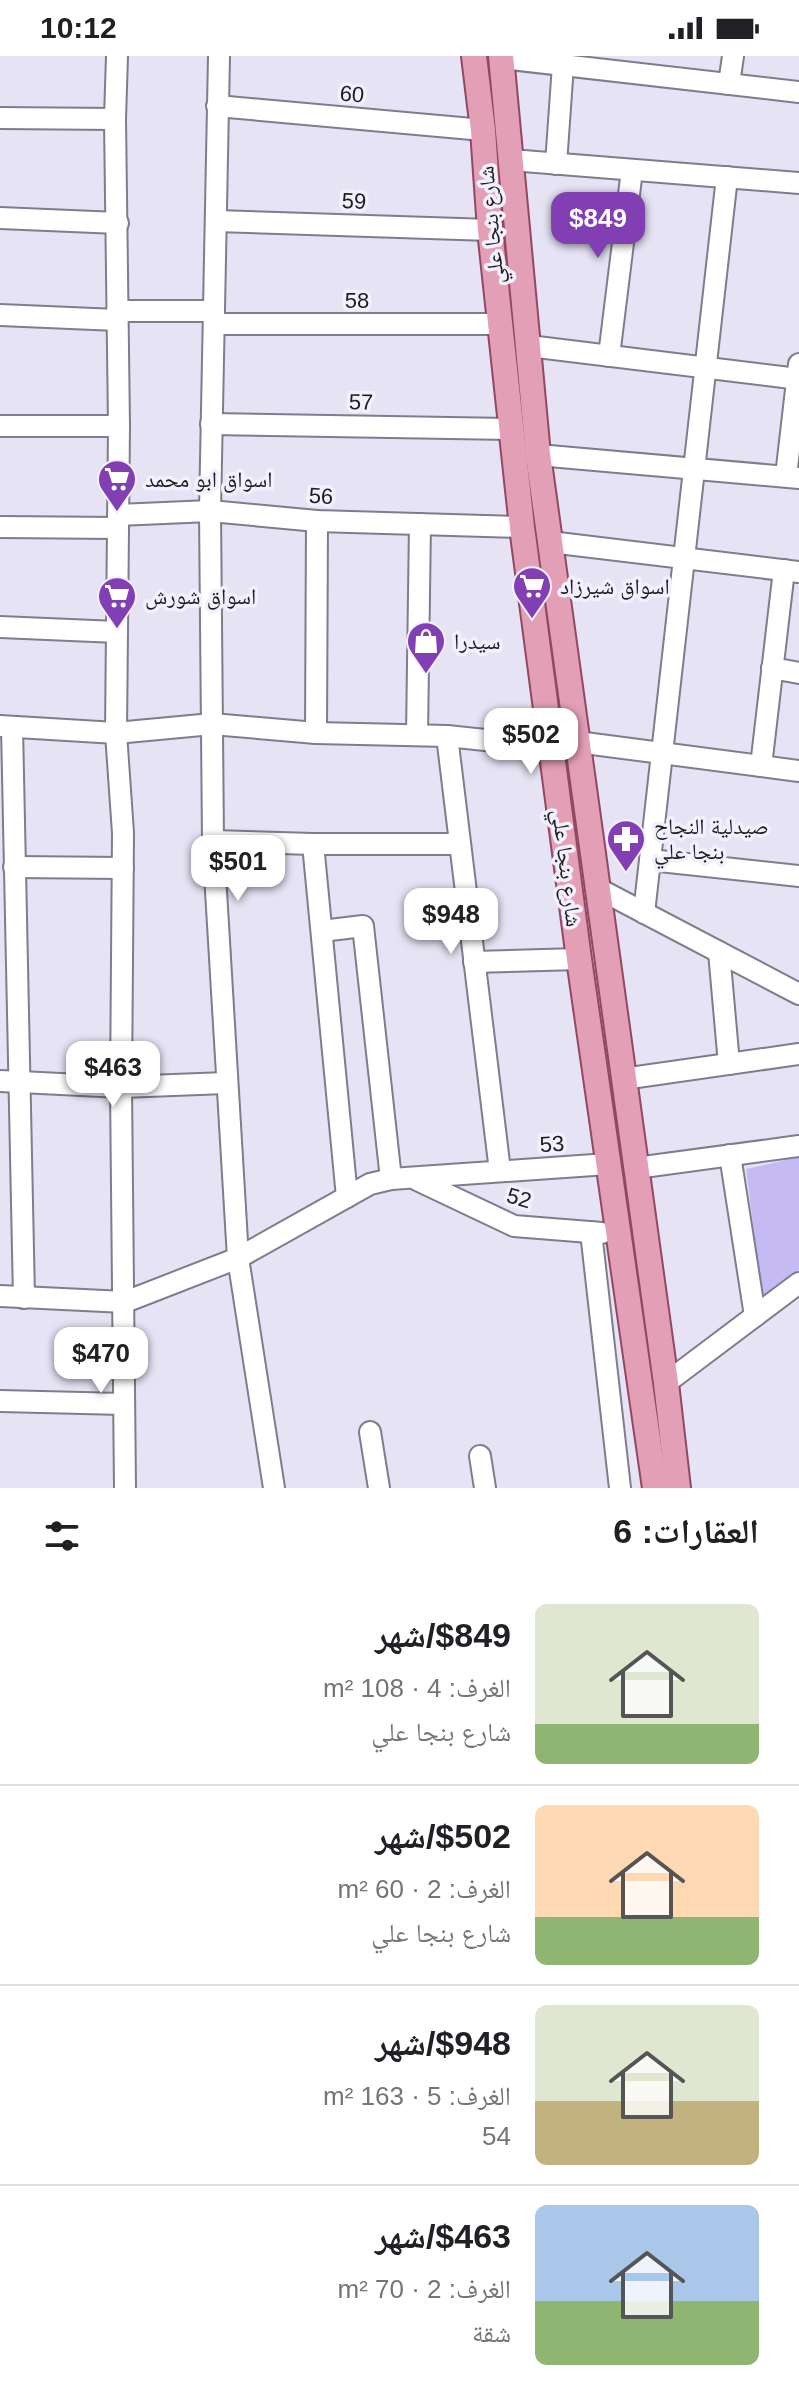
<!DOCTYPE html>
<html lang="ar">
<meta charset="utf-8">
<style>
:root{--surface:#fff;--page:#f6f6f6;--text:#202124;--muted:#757577;--line:#e0e0e0;--accent:#813fb3}
body{margin:0;font-family:Helvetica,"Noto Naskh Arabic",sans-serif;background:var(--page);color:var(--text);direction:rtl;height:100vh;display:flex;flex-direction:column;font-size:30px;white-space:nowrap}
*{box-sizing:border-box;margin:0}
p{font-size:26px;color:var(--muted)}
.icon{flex:none;width:44px;height:44px;fill:none;stroke:currentColor;stroke-width:2;stroke-linecap:round;stroke-linejoin:round}
.map{position:relative;height:1432px;overflow:hidden;direction:ltr}
.side{display:flex;flex-direction:column;background:var(--surface);flex:1}
.side>*{flex:none}
.price{position:absolute;translate:-50% -68px;padding:0 18px;border-radius:16px;background:#fff;color:#222;font-size:26px;line-height:52px;filter:drop-shadow(0 2px 4px #0008)}
.price::after{content:'';position:absolute;left:50%;top:48px;width:24px;height:18px;margin-left:-12px;background:inherit;clip-path:polygon(0 0,100% 0,50% 100%)}
.price.selected{background:var(--accent);color:#fff}
ul{padding:0;list-style:none}
li{display:flex;align-items:center;gap:24px;height:200px;padding:0 40px}
li+li{border-top:2px solid var(--line)}
li span{display:grid;place-items:center;flex:none;width:224px;height:160px;border-radius:12px;color:#555}
li>.icon{margin-inline-start:auto}
span .icon{width:96px;height:96px;fill:#fffc;stroke-width:1}
li b{font-size:34px}
h2{display:flex;justify-content:space-between;align-items:center;height:96px;padding:0 40px;font-size:34px}
.status{display:flex;justify-content:space-between;align-items:center;height:56px;padding:0 40px;background:var(--surface);direction:ltr}
.status svg{height:22px;fill:currentColor}
.map>svg:first-child{display:block}
.green{fill:#c5baf4}
.lines{fill:none;stroke-linecap:round;stroke-linejoin:round}
.minor-casing{stroke:#7f7c8c;stroke-width:24}
.major-casing{stroke:#924863;stroke-width:28}
.minor{stroke:#fff;stroke-width:20}
.major{stroke:#e39fb6;stroke-width:24}
.labels{text-anchor:middle;dominant-baseline:central;stroke-width:7;stroke-linejoin:round;paint-order:stroke}
.street-label{font-size:22px;fill:#1d1c22;stroke:#f3f0fe}
.poi-label{font-size:22px;fill:#1d1c22;stroke:#f3f0fe;text-anchor:start}
</style>
<div class="status"><b>10:12</b><svg viewBox="0 0 49 12"><path d="M0 12V9h3v3zM5 12V6h3v6zM10 12V3h3v9zM15 12V0h3v12zM26 1h20v11H26zM47 4h2v5h-2z"/></svg></div>
<div class="map">
<svg width="799" height="1432" viewBox="0 0 799 1432">
<rect width="100%" height="100%" fill="#e5e3f4"/>
<polygon class="green" points="799,1101 799,1214 762,1241 746,1113"/>
<g class="lines">
<defs>
<g id="minor">
<polyline points="117,0 115,63 119,370 116,677 123,777 121,1031 125,1432"/>
<polyline points="219,0 210,455 213,785 238,1202 274,1432"/>
<polyline points="501,2 799,36"/>
<polyline points="729,28 733,0"/>
<polyline points="217,50 483,74"/>
<polyline points="0,62 115,63"/>
<polyline points="511,104 799,127"/>
<polyline points="556,108 563,9"/>
<polyline points="0,162 118,167"/>
<polyline points="216,165 490,174"/>
<polyline points="117,255 214,255"/>
<polyline points="0,259 117,264"/>
<polyline points="214,268 500,268"/>
<polyline points="529,290 799,323"/>
<polyline points="609,300 632,114"/>
<polyline points="211,368 510,373"/>
<polyline points="0,370 119,370"/>
<polyline points="538,399 799,422"/>
<polyline points="786,420 799,308"/>
<polyline points="118,459 210,455 317,465 522,471"/>
<polyline points="0,471 118,472"/>
<polyline points="550,486 799,516"/>
<polyline points="0,571 117,576"/>
<polyline points="772,612 799,617"/>
<polyline points="0,670 116,677 212,668 316,677 447,680 551,691"/>
<polyline points="12,671 24,1242"/>
<polyline points="316,677 317,465"/>
<polyline points="417,679 420,468"/>
<polyline points="447,680 500,1115"/>
<polyline points="577,686 799,715"/>
<polyline points="761,710 784,514"/>
<polyline points="213,785 313,788 460,788"/>
<polyline points="313,788 347,1141"/>
<polyline points="650,804 799,820"/>
<polyline points="14,811 123,812"/>
<polyline points="597,832 799,938"/>
<polyline points="644,857 727,121"/>
<polyline points="322,875 363,870 391,1123"/>
<polyline points="719,896 729,1008"/>
<polyline points="474,906 579,903"/>
<polyline points="623,1023 799,998"/>
<polyline points="0,1025 121,1031 226,1027"/>
<polyline points="730,1099 755,1260"/>
<polyline points="636,1112 799,1090"/>
<polyline points="417,1124 514,1170 602,1177"/>
<polyline points="591,1176 620,1432"/>
<polyline points="0,1240 125,1246 238,1202 370,1128 391,1123 608,1108"/>
<polyline points="666,1327 799,1227"/>
<polyline points="0,1345 123,1348"/>
<polyline points="370,1376 379,1432"/>
<polyline points="480,1400 485,1432"/>
</g>
<g id="major">
<polyline points="474,0 483,74 490,174 522,471 579,903 655,1432"/>
<polyline points="501,0 538,399 666,1327 678,1432"/>
</g>
</defs>
<use href="#minor" class="minor-casing"/>
<use href="#major" class="major-casing"/>
<use href="#minor" class="minor"/>
<use href="#major" class="major"/>
</g>
<defs>
<symbol id="supermarket-pin" viewBox="-11 -11 22 30"><path d="M0 17L-7.5 6A9.5 9.5 0 1 1 7.5 6Z" fill="#813fb3" stroke="#f3f0fe"/><path d="M-6-5.5h2.5l.6 2H6L4.5 2H-2.5L-4.4-4H-6ZM-1.5 3.2a1.3 1.3 0 1 0 .1 0ZM3 3.2a1.3 1.3 0 1 0 .1 0Z" fill="#fff"/></symbol>
<symbol id="shop-pin" viewBox="-11 -11 22 30"><path d="M0 17L-7.5 6A9.5 9.5 0 1 1 7.5 6Z" fill="#813fb3" stroke="#f3f0fe"/><path d="M-5-2.5h2.3a2.7 3.5 0 0 1 5.4 0H5L5.5 6h-11ZM-1.5-2.5h3a1.5 2.3 0 0 0-3 0Z" fill="#fff"/></symbol>
<symbol id="pharmacy-pin" viewBox="-11 -11 22 30"><path d="M0 17L-7.5 6A9.5 9.5 0 1 1 7.5 6Z" fill="#813fb3" stroke="#f3f0fe"/><path d="M-2-6h4v4h4v4h-4v4h-4v-4h-4v-4h4Z" fill="#fff"/></symbol>
</defs>
<g fill-rule="evenodd">
<use href="#supermarket-pin" x="95" y="401" width="44" height="60"/>
<use href="#supermarket-pin" x="510" y="508" width="44" height="60"/>
<use href="#supermarket-pin" x="95" y="518" width="44" height="60"/>
<use href="#shop-pin" x="404" y="563" width="44" height="60"/>
<use href="#pharmacy-pin" x="604" y="761" width="44" height="60"/>
</g>
<g class="labels">
<g class="street-label">
<text transform="translate(352 38) rotate(5)">60</text>
<text transform="translate(354 145) rotate(2)">59</text>
<text transform="translate(491 169) rotate(-95)">شارع بنجا علي</text>
<text x="357" y="244">58</text>
<text transform="translate(361 346) rotate(1)">57</text>
<text transform="translate(321 440) rotate(3)">56</text>
<text transform="translate(567 812) rotate(83)">شارع بنجا علي</text>
<text transform="translate(552 1088) rotate(-4)">53</text>
<text transform="translate(519 1142) rotate(16)">52</text>
</g>
<g class="poi-label">
<text x="145" y="423">اسواق ابو محمد</text>
<text x="560" y="530">اسواق شيرزاد</text>
<text x="145" y="540">اسواق شورش</text>
<text x="454" y="585">سيدرا</text>
<text x="654" y="770">صيدلية النجاح<tspan x="654" dy="25">بنجا علي</tspan></text>
</g>
</g>
</svg>
<b class="price selected" style="left:598px;top:204px">$849</b>
<b class="price" style="left:531px;top:720px">$502</b>
<b class="price" style="left:238px;top:847px">$501</b>
<b class="price" style="left:451px;top:900px">$948</b>
<b class="price" style="left:113px;top:1053px">$463</b>
<b class="price" style="left:101px;top:1339px">$470</b>
</div>
<section class="side">
<h2>العقارات: 6<svg class="icon" aria-label="filters" viewBox="0 0 24 24"><path d="M4 7h16M4 17h16"/><circle cx="9" cy="7" r="2"/><circle cx="15" cy="17" r="2"/></svg></h2>
<ul>
<li><span style="background:linear-gradient(#dfe7d0 75%,#8fb573 0)"><svg class="icon" aria-label="home" viewBox="0 0 24 24"><path d="M3 11l9-7 9 7M6 9v11h12V9"/></svg></span><div><b>$849/شهر</b><p>الغرف: 4 · 108 m²</p><p>شارع بنجا علي</p></div></li>
<li><span style="background:linear-gradient(#ffd9b3 70%,#8fb573 0)"><svg class="icon" aria-label="home" viewBox="0 0 24 24"><path d="M3 11l9-7 9 7M6 9v11h12V9"/></svg></span><div><b>$502/شهر</b><p>الغرف: 2 · 60 m²</p><p>شارع بنجا علي</p></div></li>
<li><span style="background:linear-gradient(#dfe7d0 60%,#c2b280 0)"><svg class="icon" aria-label="home" viewBox="0 0 24 24"><path d="M3 11l9-7 9 7M6 9v11h12V9"/></svg></span><div><b>$948/شهر</b><p>الغرف: 5 · 163 m²</p><p>54</p></div></li>
<li><span style="background:linear-gradient(#a9c7e8 60%,#8fb573 0)"><svg class="icon" aria-label="home" viewBox="0 0 24 24"><path d="M3 11l9-7 9 7M6 9v11h12V9"/></svg></span><div><b>$463/شهر</b><p>الغرف: 2 · 70 m²</p><p>شقة</p></div></li>
</ul>
</section>
